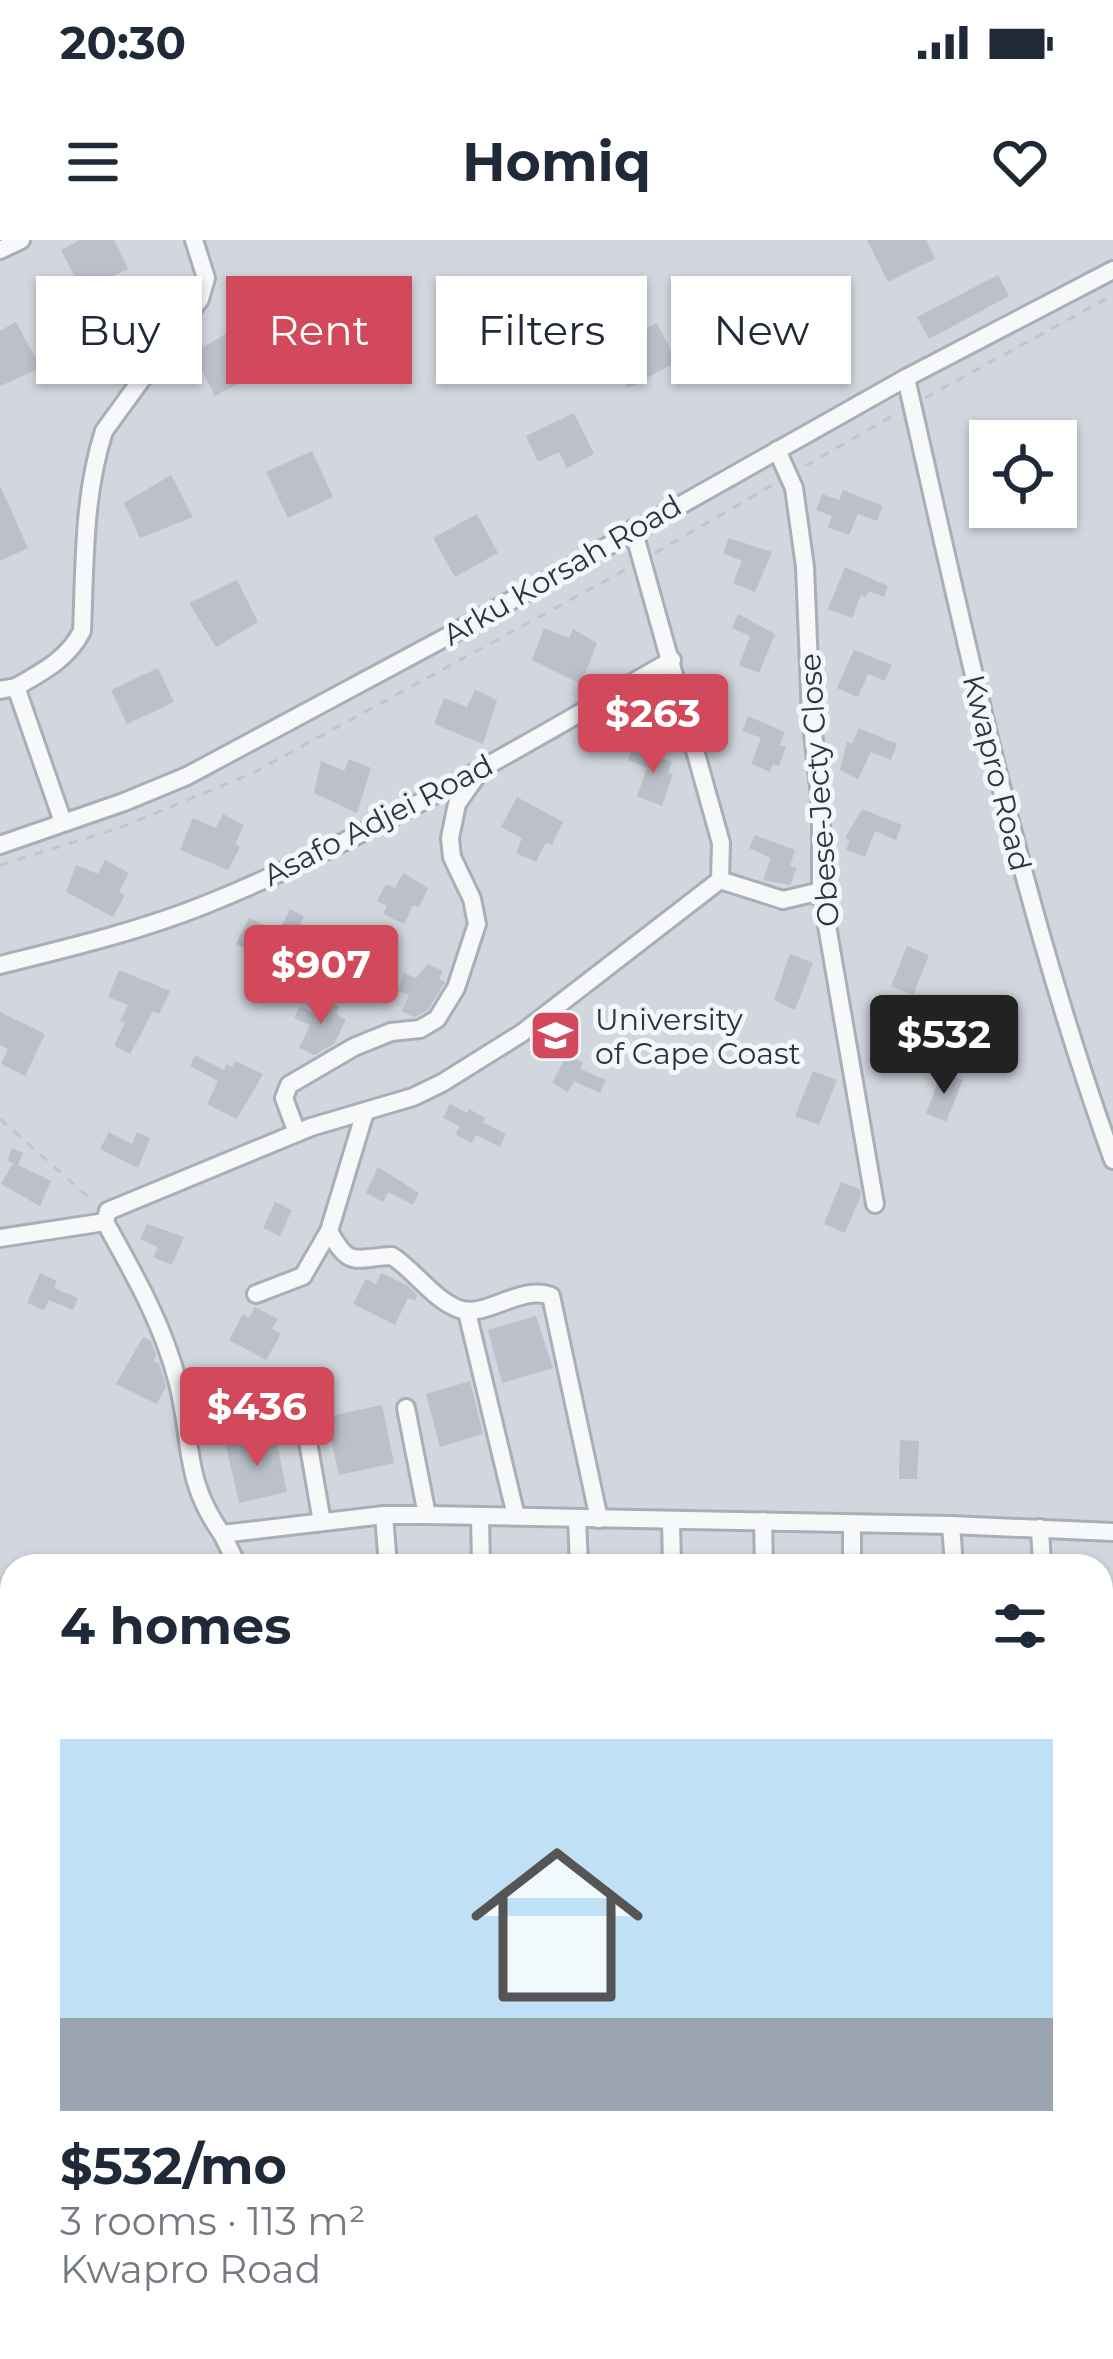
<!DOCTYPE html>
<meta charset="utf-8">
<style>
:root{--surface:#fff;--page:#f2f2f3;--text:#1f2937;--muted:#747a83;--accent:#d1495b}
body{margin:0;font-family:Montserrat,sans-serif;background:var(--page);color:var(--text);height:100vh;display:flex;flex-direction:column;font-size:45px;white-space:nowrap}
*{box-sizing:border-box;margin:0}
p{font-size:39px;color:var(--muted)}
.icon{flex:none;width:66px;height:66px;fill:none;stroke:currentColor;stroke-width:2;stroke-linecap:round;stroke-linejoin:round}
.map{position:relative;flex:1;overflow:hidden}
.side{position:absolute;left:0px;top:1314px;width:1113px;height:807px;display:flex;flex-direction:column;background:var(--surface);border-radius:36px 36px 0 0;box-shadow:0 3px 9px #0004}
.side>*{flex:none}
.top-card{position:absolute;left:36px;top:36px;width:1041px;height:108px;display:flex;gap:24px}
.controls{position:absolute;left:969px;top:180px;display:grid;gap:24px}
.controls a{display:grid;place-items:center;width:108px;height:108px;border-radius:0px;background:var(--surface);box-shadow:0 3px 9px #0004;font-size:60px}
.price{position:absolute;translate:-50% -102px;padding:0 27px;border-radius:12px;background:var(--accent);color:#fff;font-size:39px;line-height:78px;filter:drop-shadow(0 3px 6px #0008)}
.price::after{content:'';position:absolute;left:50%;top:72px;width:36px;height:27px;margin-left:-18px;background:inherit;clip-path:polygon(0 0,100% 0,50% 100%)}
.price.on{background:#222;color:#fff}
ul{padding:0;list-style:none}
li{display:grid;align-content:center;gap:24px;height:636px;padding:0 60px}
li span{display:grid;place-items:center;height:372px;border-radius:0px;color:#555}
li>.icon{margin-inline-start:auto}
span .icon{width:216px;height:216px;fill:#fffc;stroke-width:1}
li b{font-size:51px}
h2{display:flex;justify-content:space-between;align-items:center;height:144px;padding:0 60px;font-size:51px}
.chip{padding:0 42px;border-radius:0px;background:var(--surface);box-shadow:0 3px 9px #0004;font-size:42px;line-height:108px}
.chip.on{background:var(--accent);color:#fff}
.status{display:flex;justify-content:space-between;align-items:center;height:84px;padding:0 60px;background:var(--surface);direction:ltr}
.status svg{height:33px;fill:currentColor}
header{display:flex;justify-content:space-between;align-items:center;height:156px;padding:0 60px;background:var(--surface);font-size:54px;font-weight:700}
.map>svg:first-child{display:block}
.built{fill:#d2d6de;fill-rule:evenodd}
.green{fill:#c9d6c5}
.building{fill:#bbc0ca}
.lines{fill:none;stroke-linecap:round;stroke-linejoin:round}
.minor-casing{stroke:#a9aeb7;stroke-width:22}
.path{stroke:#c2c5cb;stroke-width:3;stroke-dasharray:9 9;stroke-linecap:butt}
.minor{stroke:#f7f8fa;stroke-width:16}
.labels{text-anchor:middle;dominant-baseline:central;stroke-width:10;stroke-linejoin:round;paint-order:stroke}
.street-label{font-size:30px;fill:#2b3445;stroke:#f4f6f9}
.poi-label{font-size:30px;fill:#2b3445;stroke:#f4f6f9;text-anchor:start}
</style>
<div class="status"><b>20:30</b><svg viewBox="0 0 49 12"><path d="M0 12V9h3v3zM5 12V6h3v6zM10 12V3h3v9zM15 12V0h3v12zM26 1h20v11H26zM47 4h2v5h-2z"/></svg></div>
<header><svg class="icon" aria-label="menu" viewBox="0 0 24 24"><path d="M4 6h16M4 12h16M4 18h16"/></svg>Homiq<svg class="icon" aria-label="heart" viewBox="0 0 24 24"><path d="M12 20l-8-8c-3-5 5-10 8-4 3-6 11-1 8 4z"/></svg></header>
<div class="map">
<svg width="1113" height="2119" viewBox="0 0 1113 2119">
<rect width="100%" height="100%" fill="#e4e7ec"/>
<path class="built" d="M0 0H1113V1526L1101 1532V1326H12V1373L0 1369ZM990 201H1056V267H990Z"/>
<polygon class="green" points="1101,1801 1113,1804 1113,1866 1101,1910"/>
<g class="building">
<polygon points="80,0 114,0 128,29 82,50 61,10"/>
<polygon points="867,0 926,0 935,19 888,42"/>
<polygon points="998,35 1009,56 929,99 917,77"/>
<polygon points="796,77 818,123 775,143 752,98"/>
<polygon points="16,82 41,128 0,146 0,91"/>
<polygon points="657,83 677,122 628,148 605,101 618,94 622,101"/>
<polygon points="240,86 261,132 215,156 193,113"/>
<polygon points="574,173 594,214 567,228 559,212 538,222 526,196"/>
<polygon points="312,211 333,257 288,278 266,232"/>
<polygon points="171,235 193,277 140,298 124,263"/>
<polygon points="0,246 28,308 0,321"/>
<polygon points="843,250 883,266 877,281 858,274 849,295 828,287 832,276 816,270 822,254 839,260"/>
<polygon points="477,274 498,313 455,337 433,298"/>
<polygon points="729,298 772,312 755,352 733,343 742,321 723,313"/>
<polygon points="845,327 888,346 884,357 869,351 866,357 861,355 852,378 828,369"/>
<polygon points="237,340 258,382 216,407 189,363"/>
<polygon points="738,374 775,394 759,433 739,425 750,396 732,388"/>
<polygon points="544,388 569,398 573,389 597,403 581,444 532,420"/>
<polygon points="854,410 892,425 885,441 868,434 858,457 837,448"/>
<polygon points="158,428 174,462 127,484 111,450"/>
<polygon points="475,450 497,460 483,504 434,484 444,458 467,467"/>
<polygon points="748,476 785,492 780,505 786,507 779,526 773,524 770,532 751,524 761,498 742,491"/>
<polygon points="859,488 897,504 891,520 871,512 858,539 840,530 847,502 852,504"/>
<polygon points="633,506 672,522 668,533 673,534 662,566 637,556 647,528 628,520"/>
<polygon points="349,519 371,528 357,573 314,553 321,521 344,531"/>
<polygon points="517,557 563,582 552,605 546,602 536,622 516,613 522,598 501,587"/>
<polygon points="862,569 902,585 896,600 875,591 865,617 846,610 850,600 845,598"/>
<polygon points="223,574 244,585 235,604 240,607 228,630 180,610 193,578 216,588"/>
<polygon points="755,595 795,610 790,626 797,628 790,645 763,640 771,618 749,608"/>
<polygon points="105,620 129,633 119,652 125,655 113,677 66,652 76,625 98,634"/>
<polygon points="403,633 428,648 419,667 413,665 404,684 383,674 387,666 377,661 386,644 395,648"/>
<polygon points="290,669 304,676 293,698 297,701 286,722 281,719 272,739 250,728 256,714 236,704 249,678 279,692"/>
<polygon points="907,706 929,715 913,755 891,746"/>
<polygon points="790,714 813,723 795,770 774,760"/>
<polygon points="428,724 443,731 439,739 445,742 428,770 414,777 402,771 409,755 398,751 404,733 416,738"/>
<polygon points="119,730 170,751 159,774 153,771 130,814 114,806 125,783 120,781 128,765 108,757"/>
<polygon points="323,759 339,767 336,774 346,780 334,804 314,815 299,808 310,785 294,778 300,766 316,774"/>
<polygon points="0,772 45,794 25,836 1,824 8,809 0,805"/>
<polygon points="567,814 583,823 580,829 606,840 600,853 574,841 568,852 552,843"/>
<polygon points="195,815 224,830 226,824 232,827 235,821 263,834 237,879 207,864 218,841 190,826"/>
<polygon points="813,831 837,840 819,885 795,876"/>
<polygon points="942,832 963,840 946,882 926,873"/>
<polygon points="450,864 467,873 469,869 485,878 483,882 506,894 500,907 476,895 472,903 455,894 460,886 443,878"/>
<polygon points="109,892 132,904 137,892 150,898 138,928 100,909"/>
<polygon points="12,908 23,913 18,925 51,941 40,966 1,944 13,923 7,921"/>
<polygon points="378,927 419,953 413,965 388,952 383,962 366,953"/>
<polygon points="841,942 860,949 861,955 845,993 824,984"/>
<polygon points="275,962 292,970 280,996 263,988"/>
<polygon points="147,984 184,997 172,1025 153,1017 158,1007 140,999"/>
<polygon points="40,1033 57,1041 54,1048 78,1058 73,1070 49,1060 44,1070 27,1063"/>
<polygon points="381,1033 407,1045 417,1055 415,1061 408,1058 395,1085 353,1064 366,1039 376,1044"/>
<polygon points="255,1067 278,1079 272,1089 281,1094 266,1120 229,1100 243,1074 249,1078"/>
<polygon points="536,1076 553,1128 502,1143 488,1090"/>
<polygon points="143,1097 151,1101 156,1115 153,1121 159,1123 166,1146 157,1164 116,1144"/>
<polygon points="470,1141 483,1194 440,1207 426,1154"/>
<polygon points="382,1165 394,1223 339,1235 326,1177"/>
<polygon points="275,1194 287,1252 239,1263 226,1206"/>
<polygon points="900,1200 919,1201 917,1239 899,1239"/>
</g>
<g class="lines">
<defs>
<g id="minor">
<polyline points="0,10 21,0"/>
<path d="M906 138C966 402 1021 665 1113 920"/>
<polyline points="777,210 794,248 805,327 811,475 821,565 821,651 875,964"/>
<path d="M633 289 721 603 720 640 522 793 442 843 413 857 311 887 108 971 105 982C134 1034 163 1084 178 1143 193 1204 183 1239 222 1294L384 1275H427L951 1285 1113 1292"/>
<path d="M16 447C42 432 68 419 82 391 85 323 83 256 104 191L200 59 206 38 194 0"/>
<polyline points="0,450 16,447 63,582"/>
<polyline points="0,605 124,562 187,536 450,395 906,138 1113,30"/>
<polyline points="720,640 783,660 821,651"/>
<path d="M0 725C68 708 136 692 202 666 366 600 519 508 672 420"/>
<path d="M365 872 329 991C350 1030 356 1017 392 1016 414 1030 434 1060 459 1069 485 1079 521 1044 551 1056L599 1279"/>
<polyline points="297,893 284,858 289,845 354,807 391,792 420,789 437,779 456,748 477,684 472,659 452,617 450,598 457,564 480,531"/>
<polyline points="0,998 105,982"/>
<polyline points="256,1054 303,1036 329,991"/>
<polyline points="467,1072 516,1276"/>
<polyline points="406,1168 427,1275"/>
<polyline points="307,1196 322,1282"/>
<polyline points="384,1275 388,1326"/>
<polyline points="480,1276 481,1326"/>
<polyline points="577,1279 579,1326"/>
<polyline points="671,1281 672,1326"/>
<polyline points="763,1281 764,1326"/>
<polyline points="852,1285 852,1326"/>
<polyline points="951,1285 954,1326"/>
<polyline points="1040,1288 1042,1326"/>
<polyline points="222,1294 238,1326"/>
<polyline points="1101,1450 1113,1450"/>
<polyline points="1101,2044 1113,2051"/>
<polyline points="0,2094 12,2093"/>
<polyline points="23,2109 27,2119"/>
<polyline points="389,2109 394,2119"/>
<polyline points="826,2117 834,2109"/>
</g>
</defs>
<use href="#minor" class="minor-casing"/>
<g class="path">
<polyline points="925,158 1113,55"/>
<polyline points="805,226 896,174"/>
<polyline points="655,313 776,243"/>
<polyline points="0,625 119,588 253,533 625,330"/>
<polyline points="0,879 92,960"/>
</g>
<use href="#minor" class="minor"/>
</g>
<defs>
<symbol id="university-square" viewBox="-11 -11 22 22"><rect x="-9" y="-9" width="18" height="18" rx="4" fill="#d1495b" stroke="#f4f6f9"/><path d="M0-5L7-2L0 1L-7-2ZM-4 1L0 2.5L4 1V4Q0 6-4 4Z" fill="#fff"/></symbol>
</defs>
<g fill-rule="evenodd">
<use href="#university-square" x="526" y="766" width="59" height="59"/>
</g>
<g class="labels">
<g class="street-label">
<text transform="translate(562 330) rotate(-30)">Arku Korsah Road</text>
<text transform="translate(997 533) rotate(76)">Kwapro Road</text>
<text transform="translate(819 550) rotate(-94)">Obese-Jecty Close</text>
<text transform="translate(378 580) rotate(-27)">Asafo Adjei Road</text>
</g>
<g class="poi-label">
<text x="595" y="779">University<tspan x="595" dy="34">of Cape Coast</tspan></text>
</g>
</g>
</svg>
<div class="controls">
<a><svg class="icon" aria-label="locate" viewBox="0 0 24 24"><circle cx="12" cy="12" r="6"/><path d="M12 2v4M12 18v4M2 12h4M18 12h4"/></svg></a>
</div>
<b class="price" style="left:653px;top:536px">$263</b>
<b class="price" style="left:321px;top:787px">$907</b>
<b class="price on" style="left:944px;top:857px">$532</b>
<b class="price" style="left:257px;top:1229px">$436</b>
<div class="top-card">
<a class="chip">Buy</a>
<a class="chip on">Rent</a>
<a class="chip">Filters</a>
<a class="chip">New</a>
</div>
<section class="side">
<h2>4 homes<svg class="icon" aria-label="filters" viewBox="0 0 24 24"><path d="M4 7h16M4 17h16"/><circle cx="9" cy="7" r="2"/><circle cx="15" cy="17" r="2"/></svg></h2>
<ul>
<li><span style="background:linear-gradient(#bfe0f5 75%,#9aa5b1 0)"><svg class="icon" aria-label="home" viewBox="0 0 24 24"><path d="M3 11l9-7 9 7M6 9v11h12V9"/></svg></span><div><b>$532/mo</b><p>3 rooms · 113 m²</p><p>Kwapro Road</p></div></li>
</ul>
</section>
</div>
